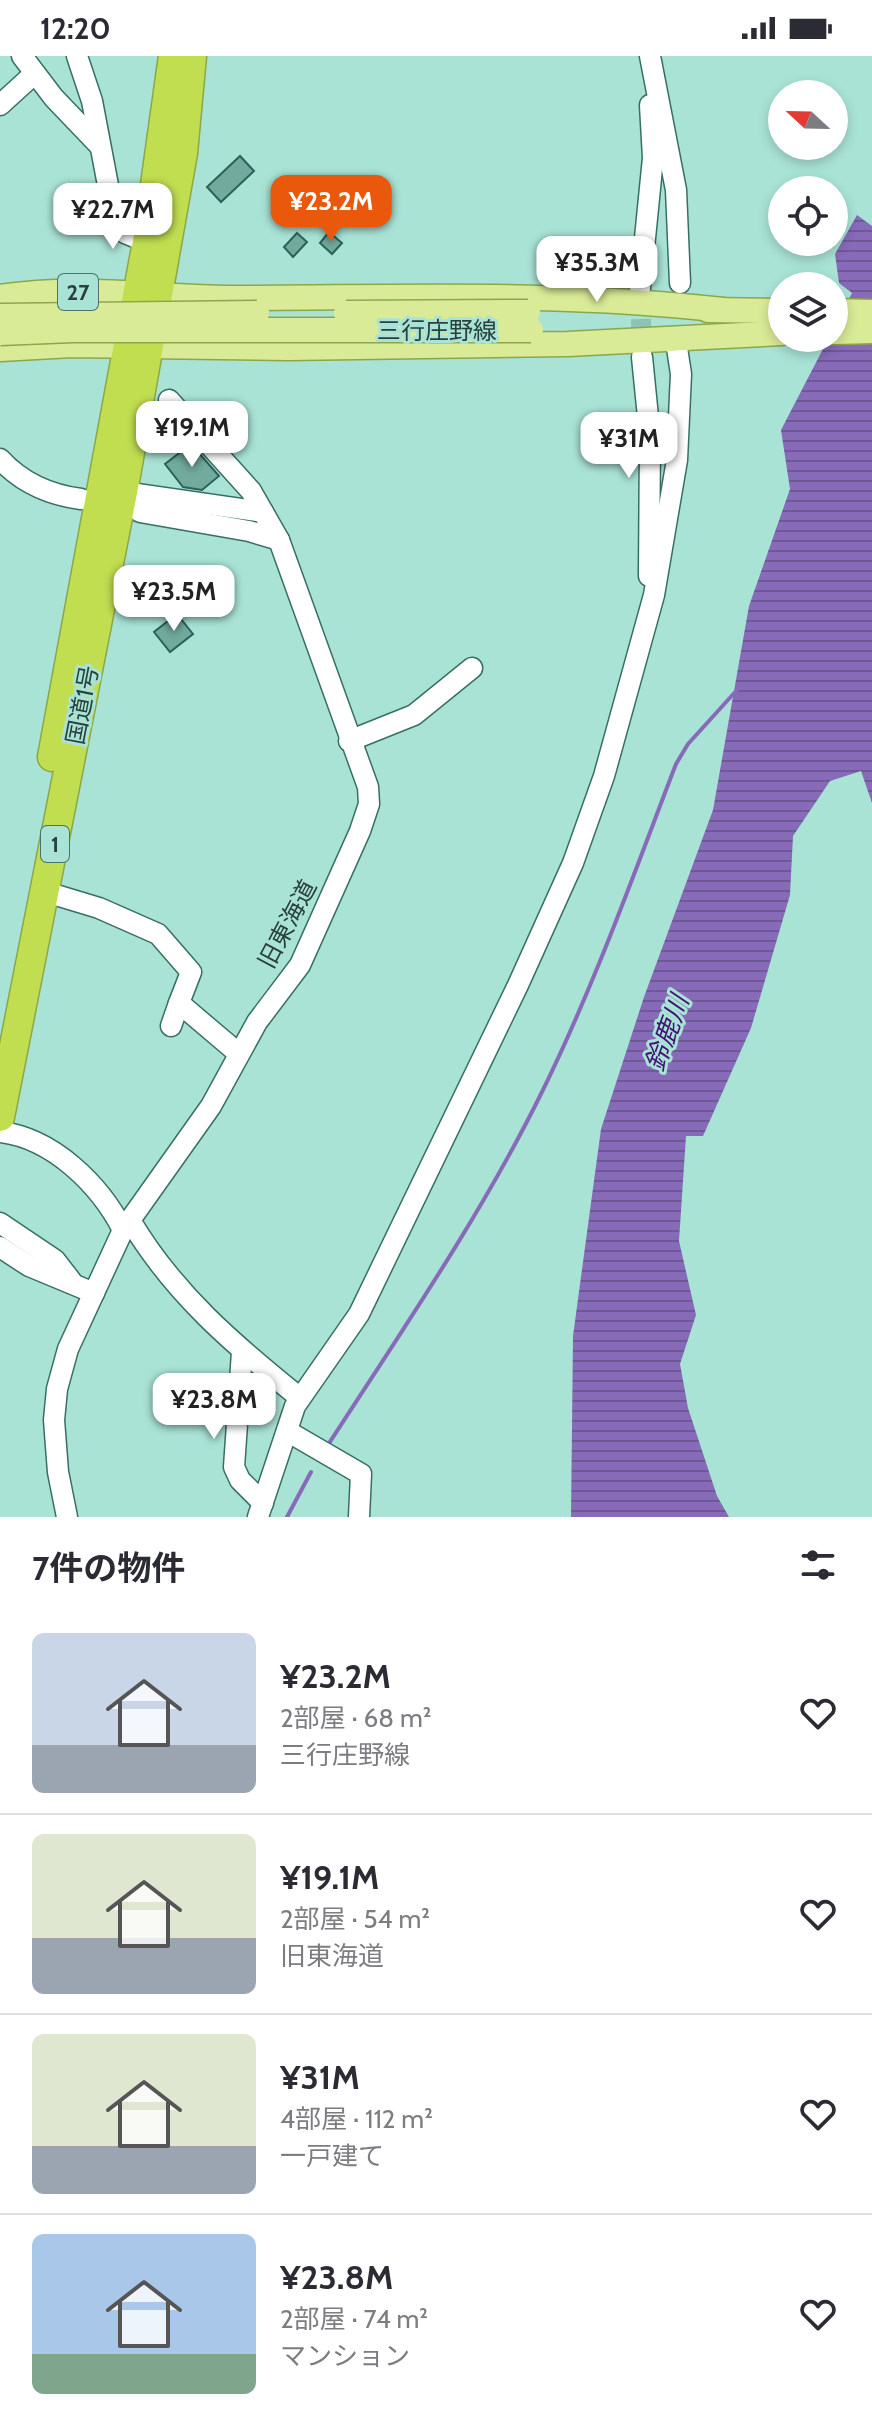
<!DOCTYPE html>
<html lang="ja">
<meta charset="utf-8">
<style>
:root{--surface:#fff;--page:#f7f7f7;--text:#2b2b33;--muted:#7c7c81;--line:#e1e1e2;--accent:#ea580c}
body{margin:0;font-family:Cabin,"Noto Sans JP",sans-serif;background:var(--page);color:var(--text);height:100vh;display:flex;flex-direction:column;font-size:30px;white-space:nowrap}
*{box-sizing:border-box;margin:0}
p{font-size:26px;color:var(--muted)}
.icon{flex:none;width:44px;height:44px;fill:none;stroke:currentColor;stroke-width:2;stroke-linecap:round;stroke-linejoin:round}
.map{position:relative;height:1461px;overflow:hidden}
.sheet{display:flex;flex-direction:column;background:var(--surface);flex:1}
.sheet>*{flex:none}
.needle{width:52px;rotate:292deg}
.controls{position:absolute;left:768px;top:24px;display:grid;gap:16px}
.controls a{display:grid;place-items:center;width:80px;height:80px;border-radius:50%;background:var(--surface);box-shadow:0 4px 12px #0003;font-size:40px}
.price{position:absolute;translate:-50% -68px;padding:0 18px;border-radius:16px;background:#fff;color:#222;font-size:26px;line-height:52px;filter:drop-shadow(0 2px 4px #0008)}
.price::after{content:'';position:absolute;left:50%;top:48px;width:24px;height:18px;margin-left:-12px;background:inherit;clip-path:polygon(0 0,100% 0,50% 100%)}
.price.current{background:var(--accent);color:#fff}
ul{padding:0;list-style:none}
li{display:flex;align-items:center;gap:24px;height:200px;padding:0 32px}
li+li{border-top:2px solid var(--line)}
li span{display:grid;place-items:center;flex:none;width:224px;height:160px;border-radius:12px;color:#555}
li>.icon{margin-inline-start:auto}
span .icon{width:96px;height:96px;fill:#fffc;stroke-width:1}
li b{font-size:34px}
h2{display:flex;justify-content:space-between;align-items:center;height:96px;padding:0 32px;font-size:34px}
.status{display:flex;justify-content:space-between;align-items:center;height:56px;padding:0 40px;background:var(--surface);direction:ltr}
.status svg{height:22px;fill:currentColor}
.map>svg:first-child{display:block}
.water{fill:url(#water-rules)}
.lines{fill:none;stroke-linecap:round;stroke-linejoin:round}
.stream{stroke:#876ab8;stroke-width:4}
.building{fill:#72aa9e;stroke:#2a6258;stroke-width:2}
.minor-tunnel{stroke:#8fc2b7;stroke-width:20;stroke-dasharray:20 10;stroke-linecap:butt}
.minor-casing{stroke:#386f64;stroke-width:23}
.major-casing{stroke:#8ca749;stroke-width:27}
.highway-casing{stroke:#8ca749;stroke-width:31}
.minor{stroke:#fff;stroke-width:20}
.major{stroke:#daeb97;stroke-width:24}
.highway{stroke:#c1de51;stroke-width:28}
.major-bridge-casing{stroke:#8ca749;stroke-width:27;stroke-linecap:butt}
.major-bridge{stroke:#daeb97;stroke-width:24}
.labels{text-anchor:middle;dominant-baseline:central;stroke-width:6;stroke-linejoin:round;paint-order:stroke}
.shield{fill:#a9e3d6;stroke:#4f716a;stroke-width:2}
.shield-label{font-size:22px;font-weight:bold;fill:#29403b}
.street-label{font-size:24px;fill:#29403b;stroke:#a9e3d6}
.water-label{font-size:26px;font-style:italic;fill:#411272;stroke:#a9e3d6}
</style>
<div class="status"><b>12:20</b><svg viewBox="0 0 49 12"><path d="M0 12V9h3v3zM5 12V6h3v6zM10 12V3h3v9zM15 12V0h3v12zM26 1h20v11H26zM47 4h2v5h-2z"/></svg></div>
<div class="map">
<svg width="872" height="1461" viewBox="0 0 872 1461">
<defs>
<pattern id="water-rules" width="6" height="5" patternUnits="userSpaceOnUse" patternTransform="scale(2)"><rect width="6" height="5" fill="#876ab8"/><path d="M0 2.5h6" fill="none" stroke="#6e5997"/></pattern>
</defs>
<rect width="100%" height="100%" fill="#a9e3d6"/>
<polygon class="water" points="857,159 872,170 872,747 861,715 830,725 793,780 790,839 751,972 703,1080 686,1080 679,1185 696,1259 680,1308 688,1352 717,1440 729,1461 571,1461 573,1280 601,1073 644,941 713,754 749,550 790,433 781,374 852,237 839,227 835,198"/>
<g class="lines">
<g class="stream">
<path d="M328 1389C401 1276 480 1161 540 1040 593 933 633 820 676 708L688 688 737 634"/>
<polyline points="287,1461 311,1416"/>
</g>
</g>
<g class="building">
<polygon points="240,100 254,115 221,146 207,131"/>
<polygon points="329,176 342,187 332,198 320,187"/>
<polygon points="297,177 307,186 293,201 284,191"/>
<polygon points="191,388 219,420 202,434 183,431 165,408"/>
<polygon points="177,558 193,578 170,596 154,576"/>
</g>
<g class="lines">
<polyline class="minor-tunnel" points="640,233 642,297"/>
<defs>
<g id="minor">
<polyline points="22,0 54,42 99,89"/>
<polyline points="77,0 92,45 114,161 125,177 147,186"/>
<polyline points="650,0 676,134 680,227"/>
<polyline points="0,49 34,18"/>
<polyline points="640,232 653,102 650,49"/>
<polyline points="642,301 650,381 649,520"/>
<path d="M0 403C21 426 50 439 81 443"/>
<polyline points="123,436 263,456"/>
<polyline points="140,456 249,475 279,484"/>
<polyline points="349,685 414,659 472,612"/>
<polyline points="46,836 99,852 158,878 191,916 179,947 238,997"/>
<polyline points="171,970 179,947"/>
<path d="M0 1076C53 1082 100 1129 123 1174"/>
<path d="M130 1164C173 1237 234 1289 300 1342"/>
<polyline points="0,1167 55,1204 72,1226"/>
<polyline points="0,1191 29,1210 94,1237"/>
<polyline points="242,1296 234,1411 240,1424 263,1447"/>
<polyline points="287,1375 361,1418 359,1461"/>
<polyline points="67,1461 58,1416 54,1364 57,1333 68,1293 123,1174 211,1050 257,966 300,909 360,775 369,748 368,731 279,484 251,435 169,344"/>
<polyline points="258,1461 295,1350 359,1258 518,929 573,807 604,720 654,539 677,404 681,318 677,292"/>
</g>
<g id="major">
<path d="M0 241C76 229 154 241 231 242 394 242 560 235 723 254"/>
<polyline points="708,254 782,255"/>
<polyline points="834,255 872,256"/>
<polyline points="834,276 872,275"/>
<polyline points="0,293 72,289 289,292 568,288 782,277"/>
</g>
<g id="highway">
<polyline points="52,701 147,186 173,0"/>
<polyline points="0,1061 123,436 183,97 192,0"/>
</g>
</defs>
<use href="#minor" class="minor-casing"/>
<use href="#major" class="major-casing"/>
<use href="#highway" class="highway-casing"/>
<use href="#minor" class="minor"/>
<use href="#major" class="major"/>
<use href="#highway" class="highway"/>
<defs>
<g id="major-bridge">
<polyline points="346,257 528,256"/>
<polyline points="0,260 257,257"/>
<polyline points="0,277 73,274 531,274"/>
</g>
</defs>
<use href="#major-bridge" class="major-bridge-casing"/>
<use href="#major-bridge" class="major-bridge"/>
</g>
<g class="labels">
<g class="shield">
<rect x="58" y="218" width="40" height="36" rx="6"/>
<rect x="41" y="770" width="28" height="36" rx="6"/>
</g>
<g class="shield-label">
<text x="78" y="236">27</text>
<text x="55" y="788">1</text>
</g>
<g class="street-label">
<text x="437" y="274">三行庄野線</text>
<text transform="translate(82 649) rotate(-79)">国道1号</text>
<text transform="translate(287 868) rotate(-62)">旧東海道</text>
</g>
<g class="water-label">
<text transform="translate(667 977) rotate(-70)">鈴鹿川</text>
</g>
</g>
</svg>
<div class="controls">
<a><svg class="needle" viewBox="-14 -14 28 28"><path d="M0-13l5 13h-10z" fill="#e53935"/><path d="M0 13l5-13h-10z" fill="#7c7c81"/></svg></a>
<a><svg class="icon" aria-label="locate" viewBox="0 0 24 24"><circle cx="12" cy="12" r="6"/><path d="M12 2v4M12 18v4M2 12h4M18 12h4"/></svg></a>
<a><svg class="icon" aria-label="layers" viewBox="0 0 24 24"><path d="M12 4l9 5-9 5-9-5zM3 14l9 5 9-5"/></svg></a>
</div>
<b class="price current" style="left:331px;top:187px">¥23.2M</b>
<b class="price" style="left:113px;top:195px">¥22.7M</b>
<b class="price" style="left:597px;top:248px">¥35.3M</b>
<b class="price" style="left:192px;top:413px">¥19.1M</b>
<b class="price" style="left:629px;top:424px">¥31M</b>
<b class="price" style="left:174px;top:577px">¥23.5M</b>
<b class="price" style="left:214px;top:1385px">¥23.8M</b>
</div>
<section class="sheet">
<h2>7件の物件<svg class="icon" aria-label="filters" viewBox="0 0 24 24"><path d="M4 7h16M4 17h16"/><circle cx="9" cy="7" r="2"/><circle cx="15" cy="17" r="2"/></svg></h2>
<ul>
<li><span style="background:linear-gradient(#c9d6e8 70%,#9aa5b1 0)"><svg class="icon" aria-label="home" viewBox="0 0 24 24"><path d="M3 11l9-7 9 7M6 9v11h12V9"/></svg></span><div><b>¥23.2M</b><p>2部屋 · 68 m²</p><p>三行庄野線</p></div><svg class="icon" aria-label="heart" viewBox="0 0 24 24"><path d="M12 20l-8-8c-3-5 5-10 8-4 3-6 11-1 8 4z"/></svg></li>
<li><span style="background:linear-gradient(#dfe7d0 65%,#9aa5b1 0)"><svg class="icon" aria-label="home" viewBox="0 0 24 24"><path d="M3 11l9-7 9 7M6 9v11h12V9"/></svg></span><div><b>¥19.1M</b><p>2部屋 · 54 m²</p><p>旧東海道</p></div><svg class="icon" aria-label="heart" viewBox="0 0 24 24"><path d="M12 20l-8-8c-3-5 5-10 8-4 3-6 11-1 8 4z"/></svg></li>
<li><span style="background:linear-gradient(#dfe7d0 70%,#9aa5b1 0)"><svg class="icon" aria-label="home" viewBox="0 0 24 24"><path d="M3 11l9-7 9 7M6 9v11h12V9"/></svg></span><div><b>¥31M</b><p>4部屋 · 112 m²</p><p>一戸建て</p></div><svg class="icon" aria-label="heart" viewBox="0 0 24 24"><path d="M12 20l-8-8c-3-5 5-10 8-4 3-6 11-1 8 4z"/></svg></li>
<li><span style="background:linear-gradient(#a9c7e8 75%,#7fa58c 0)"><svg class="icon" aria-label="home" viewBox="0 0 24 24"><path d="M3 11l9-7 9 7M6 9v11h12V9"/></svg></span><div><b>¥23.8M</b><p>2部屋 · 74 m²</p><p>マンション</p></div><svg class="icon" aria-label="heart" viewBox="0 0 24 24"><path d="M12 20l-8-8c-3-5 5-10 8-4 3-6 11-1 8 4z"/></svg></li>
</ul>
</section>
